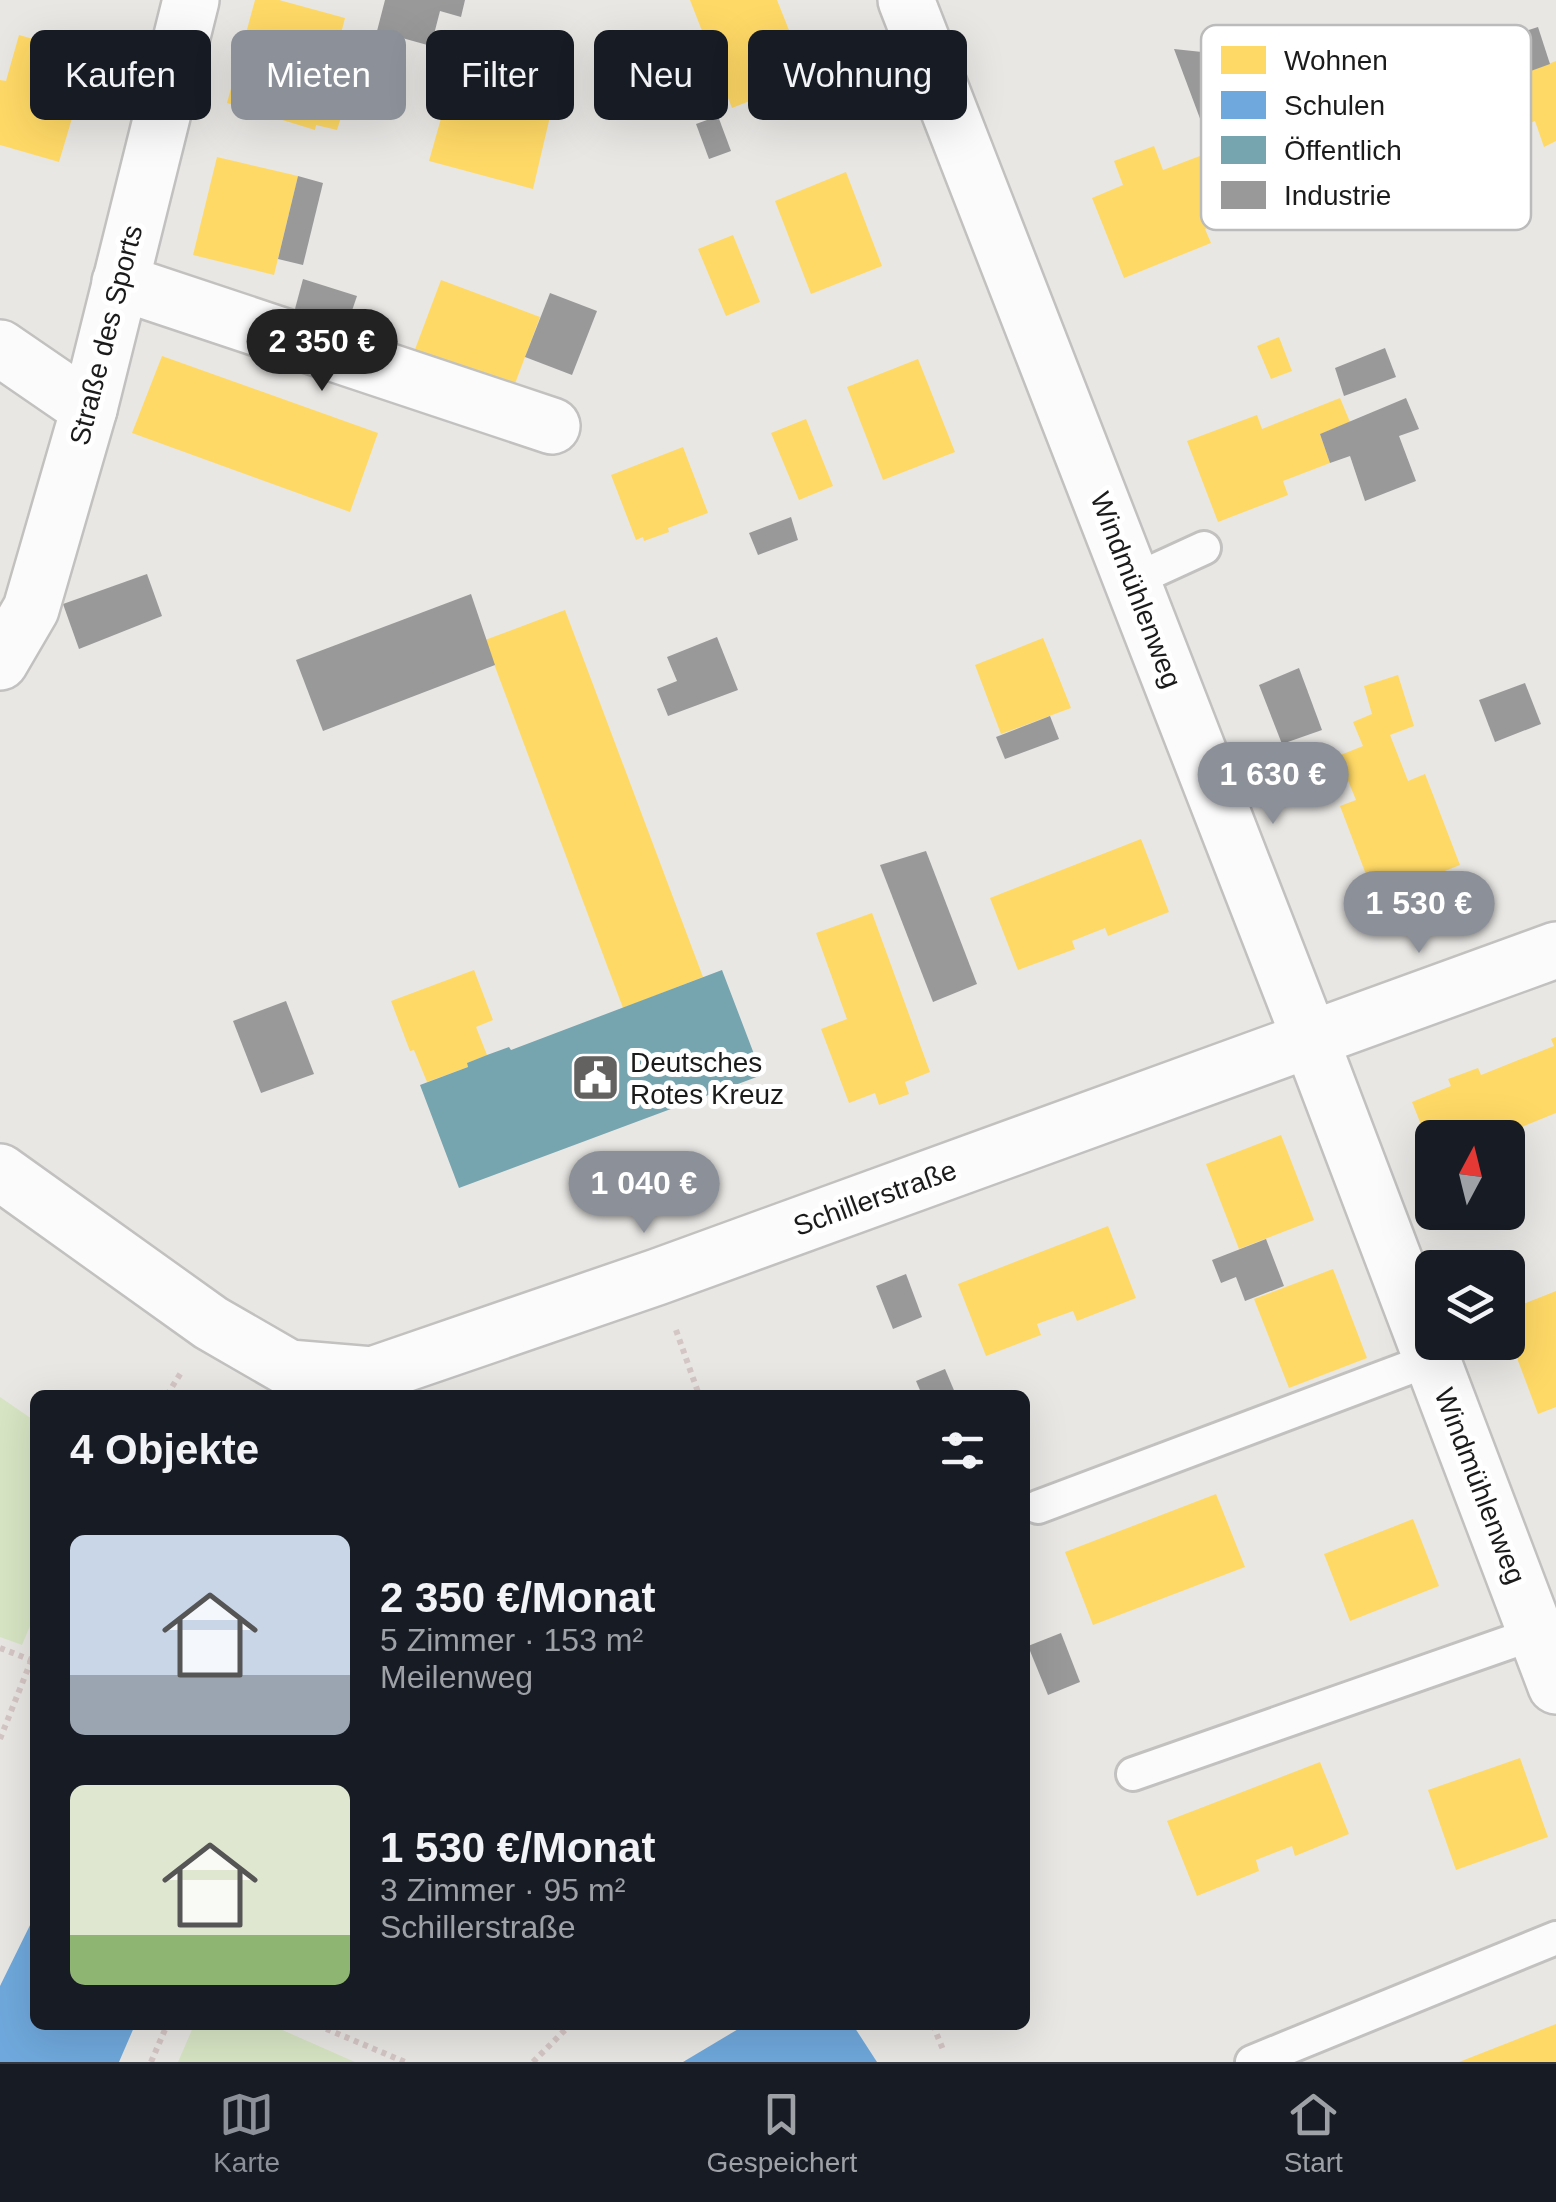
<!DOCTYPE html>
<html lang="de">
<meta charset="utf-8">
<style>
:root{--surface:#171b24;--page:#20242c;--text:#f1f3f6;--muted:#9ea1a6;--line:#363941;--accent:#8c9099}
body{margin:0;font-family:Arial,sans-serif;background:var(--page);color:var(--text);height:100vh;display:flex;flex-direction:column;font-size:38px;white-space:nowrap}
*{box-sizing:border-box;margin:0}
p{font-size:32px;color:var(--muted)}
.icon{flex:none;width:55px;height:55px;fill:none;stroke:currentColor;stroke-width:2;stroke-linecap:round;stroke-linejoin:round}
.map{position:relative;flex:1;overflow:hidden}
.details{position:absolute;left:30px;top:1390px;width:1000px;height:640px;display:flex;flex-direction:column;background:var(--surface);border-radius:15px;box-shadow:0 10px 40px #0002}
.details>*{flex:none}
.banner{position:absolute;left:30px;top:30px;width:1000px;height:90px;display:flex;gap:20px}
.needle{width:65px;rotate:7deg}
.controls{position:absolute;left:1415px;top:1120px;display:grid;gap:20px}
.controls a{display:grid;place-items:center;width:110px;height:110px;border-radius:15px;background:var(--surface);box-shadow:0 10px 40px #0002;font-size:50px}
.price{position:absolute;translate:-50% -85px;padding:0 22px;border-radius:35px;background:var(--accent);color:#fff;font-size:32px;line-height:65px;filter:drop-shadow(0 2px 5px #0008)}
.price::after{content:'';position:absolute;left:50%;top:60px;width:30px;height:22px;margin-left:-15px;background:inherit;clip-path:polygon(0 0,100% 0,50% 100%)}
.price.current{background:#222;color:#fff}
ul{padding:0;list-style:none}
li{display:flex;align-items:center;gap:30px;height:250px;padding:0 40px}
li span{display:grid;place-items:center;flex:none;width:280px;height:200px;border-radius:15px;color:#555}
li>.icon{margin-inline-start:auto}
span .icon{width:120px;height:120px;fill:#fffc;stroke-width:1}
li b{font-size:42px}
h2{display:flex;justify-content:space-between;align-items:center;height:120px;padding:0 40px;font-size:42px}
.pill{padding:0 35px;border-radius:15px;background:var(--surface);box-shadow:0 10px 40px #0002;font-size:35px;line-height:90px}
.pill.current{background:var(--accent);color:#fff}
.dock{display:flex;justify-content:space-around;align-items:center;height:140px;border-top:2px solid var(--line);background:var(--surface);font-size:28px;color:var(--muted)}
.dock a{display:grid;justify-items:center;gap:5px}
.dock .current{color:var(--accent)}
.map>svg:first-child{display:block}
.grass{fill:#d7e5c4}
.homes{fill:#ffd966}
.schools{fill:#6fa8dc}
.public{fill:#76a5af}
.industry{fill:#999}
.lines{fill:none;stroke-linecap:round;stroke-linejoin:round}
.service-casing{stroke:#c2c1c0;stroke-width:38}
.minor-casing{stroke:#c2c1c0;stroke-width:60}
.path{stroke:#d4c6c5;stroke-width:6;stroke-dasharray:5 5;stroke-linecap:butt}
.service{stroke:#fcfbfb;stroke-width:32}
.minor{stroke:#fcfbfb;stroke-width:55}
.labels{text-anchor:middle;dominant-baseline:central;stroke-width:10;stroke-linejoin:round;paint-order:stroke}
.street-label{font-size:28px;fill:#1b1b1b;stroke:#fff}
.poi-label{font-size:28px;fill:#1b1b1b;stroke:#fff;text-anchor:start}
.key{fill:#fff;stroke:#bbb;stroke-width:2.5}
.key-label{font-size:28px;fill:#1b1b1b}
</style>
<div class="map">
<svg width="1556" height="2062" viewBox="0 0 1556 2062">
<rect width="100%" height="100%" fill="#e9e7e4"/>
<g class="grass">
<polygon points="0,1397 35,1421 35,1614 22,1645 0,1637"/>
<polygon points="194,2025 271,2025 355,2062 178,2062"/>
</g>
<g class="homes">
<polygon points="255,0 279,0 345,18 331,72 354,77 337,130 316,125 315,130 227,103"/>
<polygon points="690,0 777,0 808,78 732,108"/>
<polygon points="19,35 100,58 84,111 75,108 59,162 0,145 0,80 6,81"/>
<polygon points="652,36 677,106 646,117 621,47"/>
<polygon points="494,61 559,78 533,189 429,161 452,79 487,87"/>
<polygon points="1556,61 1556,141 1544,147 1535,121 1500,136 1487,101 1503,97 1498,83"/>
<polygon points="1154,146 1163,170 1213,151 1228,191 1321,157 1332,191 1298,203 1295,193 1205,229 1211,243 1124,278 1092,198 1123,185 1114,161"/>
<polygon points="217,157 298,176 274,275 193,255"/>
<polygon points="846,172 882,266 811,294 775,201"/>
<polygon points="733,235 760,302 726,316 698,249"/>
<polygon points="441,280 540,317 513,389 414,352"/>
<polygon points="1279,337 1292,371 1271,379 1257,346"/>
<polygon points="162,356 378,433 350,512 132,433"/>
<polygon points="918,359 955,452 883,480 847,387"/>
<polygon points="1340,398 1350,422 1320,434 1330,463 1283,481 1288,495 1218,522 1187,441 1257,415 1262,429"/>
<polygon points="806,419 833,486 799,500 771,433"/>
<polygon points="683,447 708,513 668,528 669,532 644,541 643,537 636,540 611,475"/>
<polygon points="565,610 703,977 623,1008 485,640"/>
<polygon points="1043,638 1071,708 1001,734 975,665"/>
<polygon points="1398,675 1414,726 1390,735 1408,781 1425,774 1460,865 1375,898 1340,806 1356,800 1338,756 1363,746 1353,722 1372,714 1364,686"/>
<polygon points="1141,839 1169,912 1108,936 1105,928 1072,941 1075,949 1018,970 990,898"/>
<polygon points="872,913 930,1072 905,1082 909,1094 879,1105 875,1093 849,1103 821,1029 847,1019 816,933"/>
<polygon points="474,970 493,1020 476,1027 487,1055 467,1063 468,1067 427,1082 414,1050 410,1051 391,1001"/>
<polygon points="1556,1037 1556,1113 1495,1138 1432,1138 1432,1152 1412,1102 1451,1086 1448,1079 1478,1068 1481,1075 1554,1046 1551,1039"/>
<polygon points="1281,1135 1314,1220 1239,1249 1206,1164"/>
<polygon points="1108,1226 1136,1298 1077,1321 1073,1311 1037,1324 1041,1335 986,1356 958,1284"/>
<polygon points="1333,1269 1367,1358 1289,1388 1254,1299"/>
<polygon points="1556,1291 1556,1407 1538,1414 1508,1334 1508,1310"/>
<polygon points="1216,1494 1245,1567 1093,1625 1065,1552"/>
<polygon points="1413,1519 1439,1586 1350,1621 1324,1554"/>
<polygon points="1520,1758 1548,1837 1456,1870 1428,1790"/>
<polygon points="1320,1762 1349,1834 1295,1856 1292,1846 1256,1860 1259,1871 1197,1896 1167,1821"/>
<polygon points="1556,2024 1556,2062 1459,2062"/>
</g>
<g class="schools">
<polygon points="35,1915 35,2025 135,2025 119,2062 0,2062 0,1986"/>
<polygon points="745,2025 853,2025 877,2062 683,2062"/>
</g>
<polygon class="public" points="722,970 762,1075 459,1188 420,1085 468,1067 467,1063 487,1055 509,1047 511,1050"/>
<g class="industry">
<polygon points="385,0 465,0 461,17 440,11 431,46 377,31"/>
<polygon points="1538,27 1550,64 1498,83 1482,45"/>
<polygon points="1174,49 1249,57 1247,68 1266,118 1208,140"/>
<polygon points="718,116 731,151 709,159 696,124"/>
<polygon points="298,176 323,183 303,265 278,259"/>
<polygon points="303,279 357,296 344,334 292,320"/>
<polygon points="550,293 597,311 572,375 525,357"/>
<polygon points="1385,348 1396,377 1344,396 1335,368"/>
<polygon points="1406,398 1419,429 1399,436 1416,481 1365,501 1350,456 1330,463 1320,434"/>
<polygon points="791,517 798,540 758,555 749,533"/>
<polygon points="147,574 162,616 79,649 63,604"/>
<polygon points="471,594 495,665 323,731 296,660"/>
<polygon points="717,637 738,690 668,716 657,689 677,681 667,657"/>
<polygon points="1299,668 1322,730 1282,744 1259,685"/>
<polygon points="1525,683 1541,724 1495,742 1479,700"/>
<polygon points="1050,716 1059,739 1005,759 996,737"/>
<polygon points="926,851 977,984 933,1002 880,865"/>
<polygon points="286,1001 314,1074 261,1093 233,1021"/>
<polygon points="1266,1239 1284,1286 1245,1301 1236,1277 1221,1283 1212,1260"/>
<polygon points="906,1274 922,1317 893,1329 876,1286"/>
<polygon points="945,1369 956,1395 922,1395 916,1381"/>
<polygon points="1061,1633 1080,1682 1048,1695 1028,1646"/>
</g>
<g class="lines">
<defs>
<g id="service">
<polyline points="1132,581 1204,548"/>
<polyline points="1038,1507 1432,1359"/>
<polyline points="1133,1774 1536,1633"/>
<polyline points="1252,2062 1556,1938"/>
</g>
<g id="minor">
<polyline points="906,0 1311,1041 1556,1686"/>
<polyline points="120,282 552,426"/>
<polyline points="0,348 89,409"/>
<polyline points="0,662 31,609 89,409 191,0"/>
<polyline points="0,1172 211,1323 289,1368 372,1375 657,1277 1556,950"/>
</g>
</defs>
<use href="#service" class="service-casing"/>
<use href="#minor" class="minor-casing"/>
<g class="path">
<polyline points="676,1330 699,1395"/>
<polyline points="167,1395 182,1371"/>
<polyline points="0,1648 31,1660"/>
<polyline points="0,1739 35,1651"/>
<polyline points="317,2025 405,2062"/>
<polyline points="933,2025 944,2052"/>
<polyline points="151,2062 167,2025"/>
<polyline points="533,2062 570,2025"/>
</g>
<use href="#service" class="service"/>
<use href="#minor" class="minor"/>
</g>
<defs>
<symbol id="civic-square" viewBox="-11 -11 22 22"><rect x="-9" y="-9" width="18" height="18" rx="4" fill="#636261" stroke="#fff"/><path d="M-.6-6.5H3V-4.5H.6V-3L4-1V1h2V6H-6V1h2V-1L-.6-3ZM-1.2 2.5V6h2.4V2.5Z" fill="#fff"/></symbol>
</defs>
<g fill-rule="evenodd">
<use href="#civic-square" x="568" y="1050" width="55" height="55"/>
</g>
<g class="labels">
<g class="street-label">
<text transform="translate(106 335) rotate(-76)">Straße des Sports</text>
<text transform="translate(1136 590) rotate(69)">Windmühlenweg</text>
<text transform="translate(875 1198) rotate(-20)">Schillerstraße</text>
<text transform="translate(1480 1486) rotate(69)">Windmühlenweg</text>
</g>
<g class="poi-label">
<text x="630" y="1062">Deutsches<tspan x="630" dy="32">Rotes Kreuz</tspan></text>
</g>
</g>
<rect x="1201" y="25" width="330" height="205" rx="15" class="key"/>
<rect x="1221" y="46" width="45" height="28" fill="#ffd966"/>
<rect x="1221" y="91" width="45" height="28" fill="#6fa8dc"/>
<rect x="1221" y="136" width="45" height="28" fill="#76a5af"/>
<rect x="1221" y="181" width="45" height="28" fill="#999"/>
<g class="key-label">
<text x="1284" y="70">Wohnen</text>
<text x="1284" y="115">Schulen</text>
<text x="1284" y="160">Öffentlich</text>
<text x="1284" y="205">Industrie</text>
</g>
</svg>
<div class="controls">
<a><svg class="needle" viewBox="-14 -14 28 28"><path d="M0-13l5 13h-10z" fill="#e53935"/><path d="M0 13l5-13h-10z" fill="#9ea1a6"/></svg></a>
<a><svg class="icon" aria-label="layers" viewBox="0 0 24 24"><path d="M12 4l9 5-9 5-9-5zM3 14l9 5 9-5"/></svg></a>
</div>
<b class="price current" style="left:322px;top:394px">2 350 €</b>
<b class="price" style="left:1273px;top:827px">1 630 €</b>
<b class="price" style="left:1419px;top:956px">1 530 €</b>
<b class="price" style="left:644px;top:1236px">1 040 €</b>
<div class="banner">
<a class="pill">Kaufen</a>
<a class="pill current">Mieten</a>
<a class="pill">Filter</a>
<a class="pill">Neu</a>
<a class="pill">Wohnung</a>
</div>
<section class="details">
<h2>4 Objekte<svg class="icon" aria-label="filters" viewBox="0 0 24 24"><path d="M4 7h16M4 17h16"/><circle cx="9" cy="7" r="2"/><circle cx="15" cy="17" r="2"/></svg></h2>
<ul>
<li><span style="background:linear-gradient(#c9d6e8 70%,#9aa5b1 0)"><svg class="icon" aria-label="home" viewBox="0 0 24 24"><path d="M3 11l9-7 9 7M6 9v11h12V9"/></svg></span><div><b>2 350 €/Monat</b><p>5 Zimmer · 153 m²</p><p>Meilenweg</p></div></li>
<li><span style="background:linear-gradient(#dfe7d0 75%,#8fb573 0)"><svg class="icon" aria-label="home" viewBox="0 0 24 24"><path d="M3 11l9-7 9 7M6 9v11h12V9"/></svg></span><div><b>1 530 €/Monat</b><p>3 Zimmer · 95 m²</p><p>Schillerstraße</p></div></li>
</ul>
</section>
</div>
<nav class="dock">
<a class="current"><svg class="icon" aria-label="map" viewBox="0 0 24 24"><path d="M3 6l6-2 6 2 6-2v14l-6 2-6-2-6 2zM9 4v14M15 6v14"/></svg>Karte</a>
<a><svg class="icon" aria-label="saved" viewBox="0 0 24 24"><path d="M7 4h10v16l-5-4-5 4z"/></svg>Gespeichert</a>
<a><svg class="icon" aria-label="home" viewBox="0 0 24 24"><path d="M3 11l9-7 9 7M6 9v11h12V9"/></svg>Start</a>
</nav>
